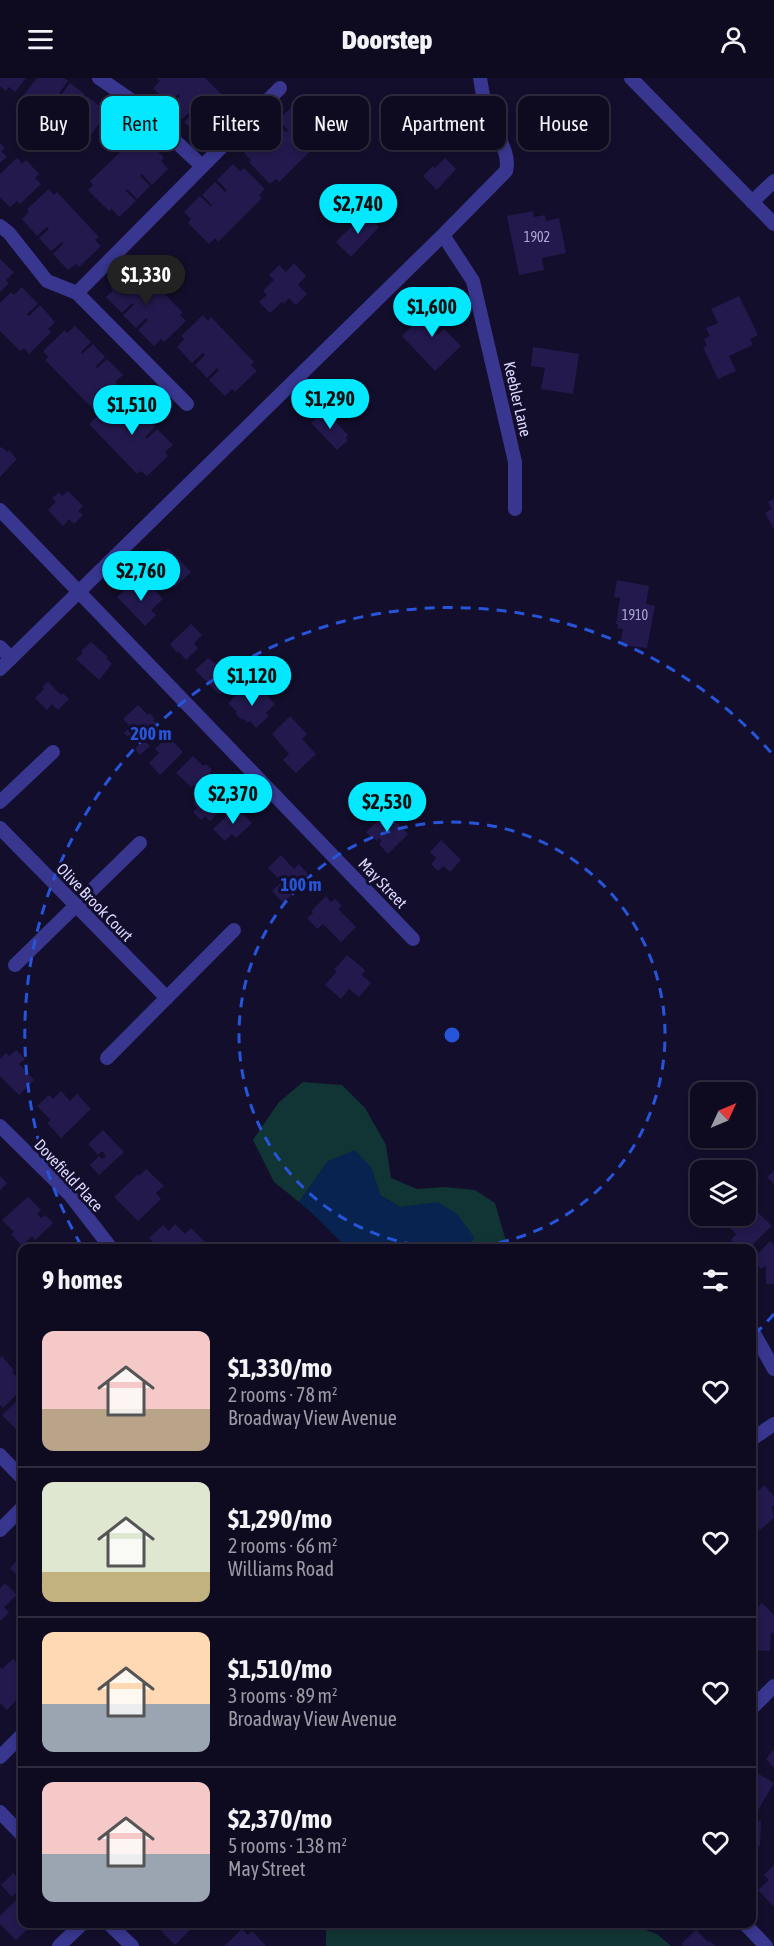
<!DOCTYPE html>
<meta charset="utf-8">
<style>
:root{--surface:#0e0a20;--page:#1c182d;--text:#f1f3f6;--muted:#9b9aa5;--line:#2e2b3e;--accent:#04e8ff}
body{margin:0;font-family:"Asap Condensed",sans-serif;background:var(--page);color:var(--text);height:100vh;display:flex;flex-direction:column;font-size:22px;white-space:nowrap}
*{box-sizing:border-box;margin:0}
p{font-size:20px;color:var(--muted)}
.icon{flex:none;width:33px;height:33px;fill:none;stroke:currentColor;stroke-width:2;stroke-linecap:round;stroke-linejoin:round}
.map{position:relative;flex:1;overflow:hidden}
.sheet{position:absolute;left:18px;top:1166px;width:738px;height:684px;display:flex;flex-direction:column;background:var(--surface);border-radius:12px;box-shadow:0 3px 9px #0003,0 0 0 2px var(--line)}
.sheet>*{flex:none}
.banner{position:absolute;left:18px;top:18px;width:738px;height:54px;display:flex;gap:12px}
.needle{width:39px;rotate:46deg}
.buttons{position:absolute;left:690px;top:1004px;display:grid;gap:12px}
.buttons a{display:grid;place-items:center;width:66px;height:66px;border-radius:12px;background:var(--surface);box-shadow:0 3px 9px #0003,0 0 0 2px var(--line);font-size:30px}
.price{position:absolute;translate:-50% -51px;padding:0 14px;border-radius:21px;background:var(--accent);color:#111;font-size:20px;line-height:39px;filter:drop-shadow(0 2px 3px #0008)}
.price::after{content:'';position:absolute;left:50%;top:36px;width:18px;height:14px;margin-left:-9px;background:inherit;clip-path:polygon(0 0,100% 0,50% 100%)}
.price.active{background:#222;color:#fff}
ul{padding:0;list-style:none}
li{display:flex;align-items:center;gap:18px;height:150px;padding:0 24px}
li+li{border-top:2px solid var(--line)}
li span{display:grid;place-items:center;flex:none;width:168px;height:120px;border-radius:12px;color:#555}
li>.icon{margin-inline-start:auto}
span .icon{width:72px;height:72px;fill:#fffc;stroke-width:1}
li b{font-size:26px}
h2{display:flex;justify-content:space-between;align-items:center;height:72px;padding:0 24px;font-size:26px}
.pill{padding:0 21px;border-radius:12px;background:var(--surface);box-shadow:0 3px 9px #0003,0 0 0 2px var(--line);font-size:21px;line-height:54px}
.pill.active{background:var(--accent);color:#111}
header{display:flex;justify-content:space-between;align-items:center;height:78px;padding:0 24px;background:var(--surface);font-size:27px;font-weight:800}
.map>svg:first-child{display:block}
.green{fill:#113534}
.water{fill:#082350}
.building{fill:#23194d}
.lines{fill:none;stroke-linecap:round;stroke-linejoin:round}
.street{stroke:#38368e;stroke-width:14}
.ring{fill:none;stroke:#2755da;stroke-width:3;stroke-dasharray:10 8}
.labels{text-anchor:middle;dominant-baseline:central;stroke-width:6;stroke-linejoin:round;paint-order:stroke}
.number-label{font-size:14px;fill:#aea8d2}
.street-label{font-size:16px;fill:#dcd8ff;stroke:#130e2b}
.centre{fill:#2755da;stroke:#130e2b;stroke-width:3}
.ring-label{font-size:18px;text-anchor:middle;font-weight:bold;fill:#2755da;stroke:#130e2b;stroke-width:6;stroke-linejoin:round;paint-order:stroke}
</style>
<header><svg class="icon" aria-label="menu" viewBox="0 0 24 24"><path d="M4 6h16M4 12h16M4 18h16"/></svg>Doorstep<svg class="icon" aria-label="person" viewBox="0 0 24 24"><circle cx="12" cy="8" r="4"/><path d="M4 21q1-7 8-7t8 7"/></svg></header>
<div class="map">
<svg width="774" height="1868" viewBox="0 0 774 1868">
<rect width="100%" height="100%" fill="#130e2b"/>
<g class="green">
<polygon points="303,1004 342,1007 365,1030 386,1067 391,1100 417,1111 444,1109 475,1112 495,1125 508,1170 468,1170 474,1159 438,1125 400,1129 380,1117 371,1089 328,1083 299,1124 274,1104 253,1062 279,1024"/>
<polygon points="326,1845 625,1845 657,1856 671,1868 326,1868"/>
</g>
<polygon class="water" points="355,1072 371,1089 381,1118 400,1129 438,1124 457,1136 474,1159 468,1170 347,1170 315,1138 299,1124 328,1083"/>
<g class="building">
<polygon points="0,0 26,0 15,14 9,9 6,13 0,8"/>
<polygon points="37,0 64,0 68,3 59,15 61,17 70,5 85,16 76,28 78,29 87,18 104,32 98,40 101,43 83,67 76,62 73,65 25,27 28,24 22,19"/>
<polygon points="157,0 205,0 230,25 227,29 232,34 210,55 207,52 200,59 184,44 195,33 193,31 182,41 170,28 180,18 178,16 168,26 153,10 160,3"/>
<polygon points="294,27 301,34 304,31 325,52 320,58 323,61 279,104 276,101 270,106 249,84 251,82 244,75 261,59 271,68 273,67 263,57 276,44 286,54 288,52 278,42"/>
<polygon points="143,58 164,80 161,83 168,91 152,107 142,96 140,98 150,108 137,121 127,111 125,112 136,123 119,139 112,131 109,133 88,112 93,107 90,103 134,61 137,64"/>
<polygon points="0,65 5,70 1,73 7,79 0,85"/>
<polygon points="17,80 22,86 26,82 39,96 35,100 41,106 20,126 17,123 10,129 0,119 0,96"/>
<polygon points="445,80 456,91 437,112 423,98 433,88 435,90"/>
<polygon points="233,86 240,93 244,90 265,111 259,117 262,120 218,164 215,160 209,166 188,145 191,141 184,134 200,118 210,128 212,127 202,117 215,104 225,114 227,112 217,102"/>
<polygon points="49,111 54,117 57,114 99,159 95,162 101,168 79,189 76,186 68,192 53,176 63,166 62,164 51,173 39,160 49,151 47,149 37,158 22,141 29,134 27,131"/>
<polygon points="533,133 534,139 545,137 546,143 559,140 566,175 542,180 544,192 519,197 507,138"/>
<polygon points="365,135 379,149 351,179 336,164"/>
<polygon points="0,181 14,194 6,202 9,205 0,214"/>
<polygon points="294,185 306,198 298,207 307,216 296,227 289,220 284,226 282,224 270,235 259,224 267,217 263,213 274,202 269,197 279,187 286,194"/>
<polygon points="132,188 137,194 141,191 183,235 180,237 186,243 164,264 161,261 154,268 138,252 148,242 146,240 136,250 123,237 134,227 132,225 122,235 106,219 113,212 110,209"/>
<polygon points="22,209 38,226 27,236 29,238 40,227 55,244 48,251 51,254 29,276 24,270 20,273 0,253 0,225 11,214 14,217"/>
<polygon points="739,218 758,257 750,261 753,267 729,278 736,293 718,301 703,269 707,268 704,261 710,258 706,250 718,245 711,231"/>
<polygon points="436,224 451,239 435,254 437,257 444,251 461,268 435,293 402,258"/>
<polygon points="203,237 208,243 211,239 254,284 251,287 257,293 235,314 232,311 225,318 209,302 219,292 217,290 207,300 195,287 205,277 203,275 192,285 177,269 184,261 181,258"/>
<polygon points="75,248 91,264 81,274 82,276 93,266 105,279 95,289 97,290 107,281 123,297 115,304 119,308 94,332 45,282 48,279 43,273 65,252 67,255"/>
<polygon points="533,269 579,276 573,316 541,311 545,290 531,288"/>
<polygon points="125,318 141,334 130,344 132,346 143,336 155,349 145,359 147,361 157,351 173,367 165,374 168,378 147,398 141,393 137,396 89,346 114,322 117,325"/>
<polygon points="324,332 348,357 346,360 348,362 337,372 311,345"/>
<polygon points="2,369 7,374 9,372 17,381 0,399 0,370"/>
<polygon points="68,413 83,428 78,433 83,437 74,446 69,441 63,448 48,432 56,424 52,420 59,414 62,418"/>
<polygon points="774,421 774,451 765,435 772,431 768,424"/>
<polygon points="168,470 191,494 174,510 151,486"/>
<polygon points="617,502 649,508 646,526 655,528 647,570 620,567 623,551 617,550 618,546 616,546 620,520 614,519"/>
<polygon points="147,504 163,521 151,532 156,537 145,548 117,519 129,508 136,515"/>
<polygon points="191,546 202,557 194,565 198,570 186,582 178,573 177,575 170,566"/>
<polygon points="91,564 108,579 106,580 112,586 99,602 76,581 83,575 81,573"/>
<polygon points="208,580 220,589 227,583 240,597 220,617 195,592"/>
<polygon points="48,604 61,617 63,615 69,621 58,632 52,626 47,632 35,620 44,611 42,609"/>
<polygon points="242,611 253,622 263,613 275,626 266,635 269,638 256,650 250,643 248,645 243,640 242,642 235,635 237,634 228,625"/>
<polygon points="138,627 148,637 150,635 155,641 153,642 157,646 142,661 138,657 131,663 124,655 130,649 123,641"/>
<polygon points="290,638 307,656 302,661 316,676 296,695 283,682 289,676 272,656"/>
<polygon points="168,658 183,674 160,697 149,685 159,675 155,671"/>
<polygon points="144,662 150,668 140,677 135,671"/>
<polygon points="193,678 203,688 206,686 212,692 209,695 211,697 197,710 194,707 191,709 176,695"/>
<polygon points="216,703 224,712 221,715 229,724 210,743 205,738 201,742 193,734 197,730 193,725"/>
<polygon points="234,731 238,735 240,733 252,745 236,760 232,756 225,763 213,751"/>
<polygon points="387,734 408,756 388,776 379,766 382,763 379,760 377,763 374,760 373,761 366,754"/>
<polygon points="441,762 461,782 450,794 444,788 438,793 431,786 436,780 430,774"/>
<polygon points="281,777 294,791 299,786 308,796 304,801 306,803 283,825 272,813 282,804 268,790"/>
<polygon points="326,818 331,824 335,821 342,828 338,831 356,849 341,864 323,846 317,851 307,840 313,835 311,833"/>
<polygon points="347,877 365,892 362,897 371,905 359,919 349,911 341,921 325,907 337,893 334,892"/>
<polygon points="16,972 25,981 19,986 34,1002 19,1017 0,998 0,981 6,975 9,978"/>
<polygon points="61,1013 70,1023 77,1016 91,1031 61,1060 47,1045 51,1042 37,1028 49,1017 53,1021"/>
<polygon points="103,1052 124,1074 99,1097 90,1087 99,1078 102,1081 106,1078 102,1073 98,1077 88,1066"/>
<polygon points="146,1091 164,1108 156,1115 161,1121 138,1143 114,1119 138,1096 139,1098"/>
<polygon points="774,1093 774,1106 767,1099"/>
<polygon points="0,1098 7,1105 0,1112"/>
<polygon points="28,1119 41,1132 37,1136 41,1140 45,1137 53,1145 35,1162 32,1158 22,1168 11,1156 14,1154 2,1142"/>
<polygon points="746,1123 772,1148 749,1170 738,1170 731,1162 736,1156 723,1143 729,1137 746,1137"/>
<polygon points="175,1146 185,1156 191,1150 205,1164 199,1170 158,1170 149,1160 163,1147 169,1153"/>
<polygon points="770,1163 774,1167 774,1206 766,1206 766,1189 765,1188 761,1191 752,1182"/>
<polygon points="2,1278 14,1292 12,1294 22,1305 18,1311 20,1313 3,1330 0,1327 0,1280"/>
<polygon points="20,1320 22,1322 22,1350 19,1354 2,1337"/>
<polygon points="764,1407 774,1418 774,1427 772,1429 774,1440 760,1452 752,1443 752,1420"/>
<polygon points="22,1477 22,1502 10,1490"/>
<polygon points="5,1505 17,1517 4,1529 9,1535 0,1543 0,1510"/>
<polygon points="762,1525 774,1537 774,1557 772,1554 771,1556 770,1573 754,1572 752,1565 752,1535"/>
<polygon points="13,1581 22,1589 22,1611 20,1614 22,1616 7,1632 0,1625 0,1589 2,1591"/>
<polygon points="774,1671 774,1690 766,1681"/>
<polygon points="752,1692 774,1705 757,1734 752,1731"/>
<polygon points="752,1742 761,1743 760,1768 752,1767"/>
<polygon points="774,1787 774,1829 758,1812 769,1802 764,1797"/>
<polygon points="13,1795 22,1805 22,1845 34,1845 16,1862 0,1846 0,1838 19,1819 15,1815 12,1819 1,1807"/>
<polygon points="153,1845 183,1845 190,1852 175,1867"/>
<polygon points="242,1851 248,1857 252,1853 266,1868 224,1868"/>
<polygon points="696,1852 708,1864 710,1863 715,1868 683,1868 681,1866"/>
</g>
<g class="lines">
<g class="street">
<polyline points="99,0 131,22 202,88"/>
<polyline points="631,0 774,146"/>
<polyline points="752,124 774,103"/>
<polyline points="0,148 9,155 47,203 77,215 187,326"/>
<polyline points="443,157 473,203 515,384 515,431"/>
<polyline points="77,215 280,10"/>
<polyline points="0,432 413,861"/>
<polyline points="0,569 11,580"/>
<path d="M0 591 443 157 506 93C511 74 495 56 489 38 484 26 482 13 480 0"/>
<polyline points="0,724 53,674"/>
<polyline points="0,750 167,920"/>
<polyline points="15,887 140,765"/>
<polyline points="107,980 234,852"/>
<polyline points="0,1048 70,1117 111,1170"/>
<polyline points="752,1252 774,1291"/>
<polyline points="752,1361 774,1346"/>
<polyline points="0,1377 22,1400"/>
<polyline points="0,1452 22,1430"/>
<polyline points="752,1630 774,1608"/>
<polyline points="0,1679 22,1657"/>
<polyline points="0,1734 22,1757"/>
<polyline points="108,1845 132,1868"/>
<polyline points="744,1845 766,1868"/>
<polyline points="59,1868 83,1845"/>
</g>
</g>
<g class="ring">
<path d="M450 1170A213 213 0 1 1 454 1170"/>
<path d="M774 1236A426 426 0 0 1 753 1258M81 1167A426 426 0 0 1 774 678"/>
</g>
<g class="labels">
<g class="number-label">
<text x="537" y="159">1902</text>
<text x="635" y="537">1910</text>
</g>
<g class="street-label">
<text transform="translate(518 321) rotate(77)">Keebler Lane</text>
<text transform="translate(383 805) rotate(46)">May Street</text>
<text transform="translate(95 824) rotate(46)">Olive Brook Court</text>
<text transform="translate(69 1097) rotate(47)">Dovefield Place</text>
</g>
</g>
<circle cx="452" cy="957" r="9" class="centre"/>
<g class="ring-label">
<text x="151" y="662">200 m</text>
<text x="301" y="813">100 m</text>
</g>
</svg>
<div class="buttons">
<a><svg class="needle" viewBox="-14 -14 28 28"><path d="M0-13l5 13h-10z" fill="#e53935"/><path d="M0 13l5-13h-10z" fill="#9b9aa5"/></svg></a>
<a><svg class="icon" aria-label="layers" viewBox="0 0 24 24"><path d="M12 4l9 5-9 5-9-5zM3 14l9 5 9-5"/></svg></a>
</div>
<b class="price" style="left:358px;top:157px">$2,740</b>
<b class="price active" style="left:146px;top:228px">$1,330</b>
<b class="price" style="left:432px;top:260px">$1,600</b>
<b class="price" style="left:330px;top:352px">$1,290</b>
<b class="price" style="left:132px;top:358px">$1,510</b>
<b class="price" style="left:141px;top:524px">$2,760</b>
<b class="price" style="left:252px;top:629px">$1,120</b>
<b class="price" style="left:233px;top:747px">$2,370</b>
<b class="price" style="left:387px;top:755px">$2,530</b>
<div class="banner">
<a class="pill">Buy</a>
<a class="pill active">Rent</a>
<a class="pill">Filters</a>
<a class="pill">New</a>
<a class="pill">Apartment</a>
<a class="pill">House</a>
</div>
<section class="sheet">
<h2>9 homes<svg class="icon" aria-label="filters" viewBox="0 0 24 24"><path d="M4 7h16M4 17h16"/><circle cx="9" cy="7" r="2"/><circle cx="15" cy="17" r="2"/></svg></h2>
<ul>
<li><span style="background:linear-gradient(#f6c9c9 65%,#b9a48a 0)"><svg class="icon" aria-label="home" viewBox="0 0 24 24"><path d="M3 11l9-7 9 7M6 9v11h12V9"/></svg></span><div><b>$1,330/mo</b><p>2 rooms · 78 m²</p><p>Broadway View Avenue</p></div><svg class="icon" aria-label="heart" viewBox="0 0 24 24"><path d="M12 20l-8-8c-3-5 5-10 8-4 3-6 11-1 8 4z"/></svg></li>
<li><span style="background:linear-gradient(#dfe7d0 75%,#c2b280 0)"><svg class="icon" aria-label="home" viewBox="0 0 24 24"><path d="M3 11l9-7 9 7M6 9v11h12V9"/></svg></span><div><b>$1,290/mo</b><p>2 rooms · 66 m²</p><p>Williams Road</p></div><svg class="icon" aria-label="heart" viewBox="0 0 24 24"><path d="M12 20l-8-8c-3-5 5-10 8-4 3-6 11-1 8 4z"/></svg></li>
<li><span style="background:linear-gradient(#ffd9b3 60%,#9aa5b1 0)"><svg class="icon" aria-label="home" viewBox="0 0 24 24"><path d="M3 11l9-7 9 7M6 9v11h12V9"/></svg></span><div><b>$1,510/mo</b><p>3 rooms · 89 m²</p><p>Broadway View Avenue</p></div><svg class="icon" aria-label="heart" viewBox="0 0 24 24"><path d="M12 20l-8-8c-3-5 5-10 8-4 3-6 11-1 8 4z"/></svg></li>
<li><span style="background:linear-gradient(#f6c9c9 60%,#9aa5b1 0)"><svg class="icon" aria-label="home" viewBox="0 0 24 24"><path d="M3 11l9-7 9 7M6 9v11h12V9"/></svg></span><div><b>$2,370/mo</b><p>5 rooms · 138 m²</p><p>May Street</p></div><svg class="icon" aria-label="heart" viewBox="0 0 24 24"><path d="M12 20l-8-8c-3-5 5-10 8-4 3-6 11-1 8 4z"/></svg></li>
</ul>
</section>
</div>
